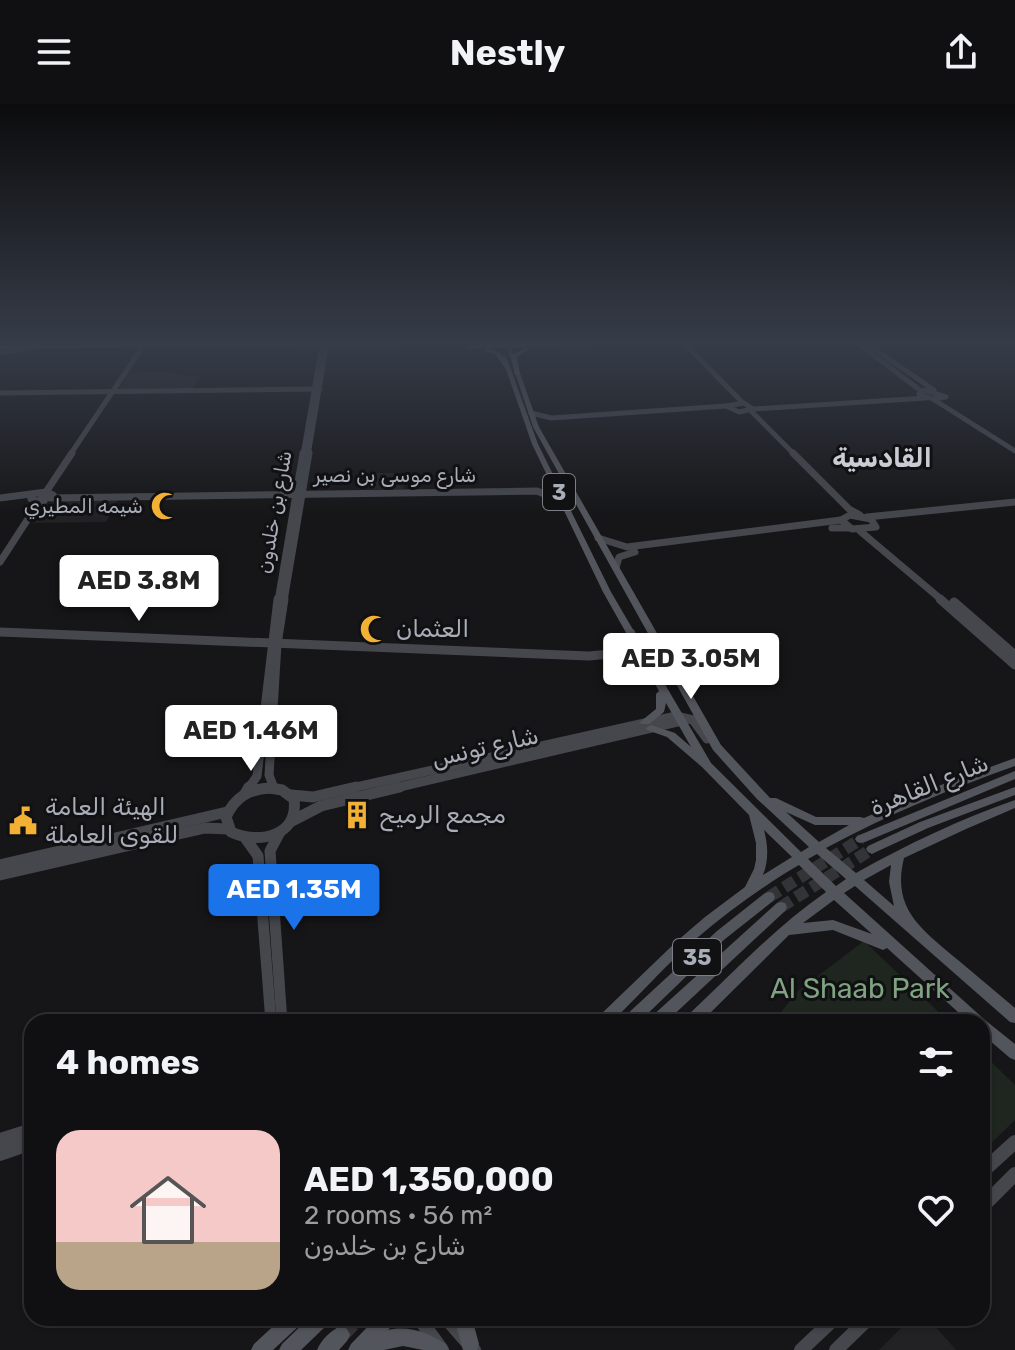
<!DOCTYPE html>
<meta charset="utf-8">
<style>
:root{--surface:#101012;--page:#1e1e20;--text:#f1f3f6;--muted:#9c9d9f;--line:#303032;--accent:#1a73e8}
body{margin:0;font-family:Rubik,Cairo,sans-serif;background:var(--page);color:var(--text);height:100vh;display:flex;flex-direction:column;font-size:30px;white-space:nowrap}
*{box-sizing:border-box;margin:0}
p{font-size:26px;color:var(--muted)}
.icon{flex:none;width:44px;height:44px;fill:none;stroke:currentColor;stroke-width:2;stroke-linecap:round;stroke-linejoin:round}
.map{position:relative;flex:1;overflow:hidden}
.details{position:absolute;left:24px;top:910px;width:966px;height:312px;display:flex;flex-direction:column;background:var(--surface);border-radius:24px;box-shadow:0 2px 6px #0004,0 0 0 2px var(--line)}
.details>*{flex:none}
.price{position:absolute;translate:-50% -68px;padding:0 18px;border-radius:8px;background:#fff;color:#222;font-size:26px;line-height:52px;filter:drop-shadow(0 2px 4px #0008)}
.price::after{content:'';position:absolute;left:50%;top:48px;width:24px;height:18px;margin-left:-12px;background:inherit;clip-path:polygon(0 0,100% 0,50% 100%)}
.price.on{background:var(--accent);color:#fff}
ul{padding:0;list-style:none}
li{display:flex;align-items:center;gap:24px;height:200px;padding:0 32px}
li+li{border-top:2px solid var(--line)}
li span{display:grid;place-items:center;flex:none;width:224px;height:160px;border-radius:24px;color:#555}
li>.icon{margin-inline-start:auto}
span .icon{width:96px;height:96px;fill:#fffc;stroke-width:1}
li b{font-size:34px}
h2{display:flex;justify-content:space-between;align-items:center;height:96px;padding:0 32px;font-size:34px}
header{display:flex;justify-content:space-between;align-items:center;height:104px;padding:0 32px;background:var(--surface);font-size:36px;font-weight:700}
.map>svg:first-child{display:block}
.built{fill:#222225}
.green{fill:#1e261f}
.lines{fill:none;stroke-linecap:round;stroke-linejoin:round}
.primary-tunnel-far1{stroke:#333438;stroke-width:12;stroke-dasharray:12 6;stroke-linecap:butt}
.primary-tunnel{stroke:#333438;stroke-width:16;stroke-dasharray:16 8;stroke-linecap:butt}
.secondary-far4{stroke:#45474d;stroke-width:5}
.secondary-far3{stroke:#45474d;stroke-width:7}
.secondary-far2{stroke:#45474d;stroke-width:9}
.secondary-far1{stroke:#45474d;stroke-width:11}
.secondary{stroke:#45474d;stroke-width:14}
.primary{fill:#53555c;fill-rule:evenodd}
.highway{fill:#63666e;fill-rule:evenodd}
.labels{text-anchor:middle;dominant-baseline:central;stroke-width:6;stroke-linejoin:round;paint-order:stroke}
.far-street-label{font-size:20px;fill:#a8adb8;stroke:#111113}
.far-poi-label{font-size:20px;fill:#a8adb8;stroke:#111113;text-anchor:end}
.shield{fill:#111113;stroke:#7b7e86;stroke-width:2}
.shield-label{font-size:22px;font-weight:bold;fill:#a8adb8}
.poi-label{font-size:24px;fill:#a8adb8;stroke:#111113;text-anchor:start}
.street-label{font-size:24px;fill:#a8adb8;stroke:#111113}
.far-district-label{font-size:26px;font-weight:bold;fill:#c9ccd4;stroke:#111113}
.near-park-label{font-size:28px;fill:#7fa381;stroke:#111113}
</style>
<header><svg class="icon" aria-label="menu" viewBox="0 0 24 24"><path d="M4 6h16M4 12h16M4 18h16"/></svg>Nestly<svg class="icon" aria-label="share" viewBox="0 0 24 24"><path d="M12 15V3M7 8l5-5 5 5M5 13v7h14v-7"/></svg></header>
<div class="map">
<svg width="1015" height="1246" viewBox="0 0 1015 1246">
<rect width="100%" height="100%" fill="#161618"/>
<g class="built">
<polygon points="162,268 200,273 191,286 118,286 130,269"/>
<polygon points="368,369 407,369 404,385 370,385 367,383"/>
<polygon points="119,394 106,418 31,419 42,402 60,396"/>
<polygon points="911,1214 928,1214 956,1246 879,1246"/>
</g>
<g class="green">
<polygon points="864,837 949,918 773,918 798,887"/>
<polygon points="982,949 1015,981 1015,1016 982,1048"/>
</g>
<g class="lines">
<g class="primary-tunnel-far1">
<polyline points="769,793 861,735"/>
<polyline points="781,803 872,745"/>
</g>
<polyline class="primary-tunnel" points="341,1231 358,1214"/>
<g class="secondary-far4">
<polyline points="691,238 687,241 690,245 742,298"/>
<polyline points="0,249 32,244"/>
<polygon points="924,286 946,293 933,295 919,290"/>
<polyline points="921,287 859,240 867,240 934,286"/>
<polyline points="0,289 320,285"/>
<polyline points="933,295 1015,347"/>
<polygon points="744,299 753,305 739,308 726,302"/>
<polyline points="753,305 926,294"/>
<polyline points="751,307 795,351"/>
<polyline points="531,309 551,314 726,302"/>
<polyline points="70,351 141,245"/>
<polyline points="303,351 321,247 326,244 308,351"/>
</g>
<g class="secondary-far3">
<polyline points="793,349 849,405 860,411"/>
<polyline points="46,388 72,349"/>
<polyline points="0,394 46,388 53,391 37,397 31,395 33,392"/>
<polyline points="50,394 537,387 563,398"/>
<polygon points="850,411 871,415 876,423 852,425 841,416"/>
<polyline points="867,413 1015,398"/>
<polyline points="832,424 849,424"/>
<polyline points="860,427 943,497"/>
<polyline points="598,434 627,443 841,416"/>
<polyline points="0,458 37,401 44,397"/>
<polyline points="616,464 619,453 635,448"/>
<polyline points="278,497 303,349"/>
<polyline points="284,497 309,349"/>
</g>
<g class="secondary-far2">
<polyline points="940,495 1015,561"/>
<polyline points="954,498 1015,551"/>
<polyline points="0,528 589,552 621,549 631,529"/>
<polyline points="274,684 269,671 277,540 284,495"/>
<polyline points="248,685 257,672 278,495"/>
<polyline points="257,685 278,685"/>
<polyline points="347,685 676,612 693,616 707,635"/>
<polyline points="391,685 686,616"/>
</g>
<g class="secondary-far1">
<path d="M270 684 282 686 294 695C299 732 259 741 231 728L226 713C235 693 249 685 270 684Z"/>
<polyline points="245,690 249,683"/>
<polyline points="291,691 313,693 356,683"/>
<polyline points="292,717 321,702 400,683"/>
<polyline points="280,728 270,747 282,918"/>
<polyline points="246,735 258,752 271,918"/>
<polyline points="0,761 227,708"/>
<polyline points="0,771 205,724 228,725"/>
</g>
<g class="secondary">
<polyline points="0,1036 32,1026"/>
<polyline points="0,1050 32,1039"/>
<polyline points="982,1068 1015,1038"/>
<polyline points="982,1103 1015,1070"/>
<polyline points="419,1214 442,1246"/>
<polyline points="446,1214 474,1246"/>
<polyline points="801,1246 835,1214"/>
<polyline points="836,1246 869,1214"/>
</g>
<g class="primary">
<path d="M505 238H509L539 323 721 641 770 694H776L816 713H860L864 714 930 685 1015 654V662C950 685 887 711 826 744L856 769C906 741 960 715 1015 696V704L966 725 904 754C891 806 923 826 958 856 977 872 996 888 1015 904V919L1010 918 855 782 844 789 985 916 1015 940V956L1010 954 982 930V918H969L887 844 883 846 833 826 789 831 701 918H684L686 913C732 870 774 824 826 788L799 761C763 782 729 807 697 834 667 860 640 890 612 918H596L598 913 677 837 705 813 745 783 754 765 756 756V739L749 711 702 663 667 633 647 626 646 624 651 621 675 629 691 643 666 599 664 608 649 620H641L640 618 656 605V590L659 587 603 488 532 340 501 251 506 252 538 340 611 488 711 659 801 748 809 743 757 695 713 646 533 323ZM786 708 815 721H849L819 738ZM764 726 792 753 763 771C769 756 768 741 764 726ZM817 750 846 775 836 782 808 755ZM891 761 889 778 894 802 864 776ZM834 796 872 830 833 816 803 819Z"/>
<polygon points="1015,667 1015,675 865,738 861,739 857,738 855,735 857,732"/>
<polygon points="1015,683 1015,691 928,724 876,748 872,750 868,748 866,745 868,742 920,718"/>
<polygon points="769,788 773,789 775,793 773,797 725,835 639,918 622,918 624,913 717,827 765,789"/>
<polygon points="781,798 785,799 787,803 785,807 666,918 649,918 651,913 777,799"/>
<polygon points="282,1214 304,1214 301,1220 273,1246 251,1246 254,1240"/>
<polygon points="309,1214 331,1214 328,1220 301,1246 279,1246 282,1240"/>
<path d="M376 1214H397L394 1220 388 1226C410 1221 428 1229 446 1240L449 1246H423L403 1242 384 1246H348L351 1240Z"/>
<polygon points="454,1214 472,1214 479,1240 477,1246 463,1246"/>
<path d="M341 1222 347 1225 350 1231 347 1237 339 1246H317C321 1236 331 1226 341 1222Z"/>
</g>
<g class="highway">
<polygon points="307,238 480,238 477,240 0,245 0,241"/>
<polygon points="564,238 620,238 617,240 486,244 499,248 509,263 506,265 495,250 484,247 486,244 468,245 465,243 468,241"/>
<polygon points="853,238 860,238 862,240 859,242"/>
<polygon points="1002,238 1015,238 1015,241"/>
<polygon points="524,244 529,245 517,253 520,270 515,271 511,252"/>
</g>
</g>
<linearGradient id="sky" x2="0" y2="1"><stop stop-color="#0c0c0d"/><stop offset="0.58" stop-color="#363c48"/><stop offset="1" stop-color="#363c48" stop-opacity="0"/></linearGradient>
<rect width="1015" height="412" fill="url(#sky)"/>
<defs>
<symbol id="mosque-bare" viewBox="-9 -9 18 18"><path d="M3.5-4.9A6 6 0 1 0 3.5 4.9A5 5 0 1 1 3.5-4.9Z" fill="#f2b134" stroke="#111113" stroke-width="2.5" paint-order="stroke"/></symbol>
<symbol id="building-bare" viewBox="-9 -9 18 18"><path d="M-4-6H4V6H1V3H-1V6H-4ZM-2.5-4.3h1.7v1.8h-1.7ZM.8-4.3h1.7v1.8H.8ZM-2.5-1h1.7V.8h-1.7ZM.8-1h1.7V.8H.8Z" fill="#f2b134" stroke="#111113" stroke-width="2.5" paint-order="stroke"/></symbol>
<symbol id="civic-bare" viewBox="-9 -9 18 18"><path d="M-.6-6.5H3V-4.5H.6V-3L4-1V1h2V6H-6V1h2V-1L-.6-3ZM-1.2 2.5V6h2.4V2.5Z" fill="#f2b134" stroke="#111113" stroke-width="2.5" paint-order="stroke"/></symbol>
</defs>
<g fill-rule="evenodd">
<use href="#mosque-bare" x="145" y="382" width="40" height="40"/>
<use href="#mosque-bare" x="354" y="505" width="40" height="40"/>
<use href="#building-bare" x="337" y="691" width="40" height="40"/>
<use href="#civic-bare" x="3" y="697" width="40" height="40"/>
</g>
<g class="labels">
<g class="far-street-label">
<text x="395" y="371">شارع موسى بن نصير</text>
<text transform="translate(274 408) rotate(-80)">شارع بن خلدون</text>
</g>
<g class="far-poi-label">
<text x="143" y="402">شيمه المطيري</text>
</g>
<g class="shield">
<rect x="543" y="370" width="32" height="36" rx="6"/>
<rect x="673" y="835" width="48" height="36" rx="6"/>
</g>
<g class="shield-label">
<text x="559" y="388">3</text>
<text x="697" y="853">35</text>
</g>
<g class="poi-label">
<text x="396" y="525">العثمان</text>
<text x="45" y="703">الهيئة العامة<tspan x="45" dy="28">للقوى العاملة</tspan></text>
<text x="379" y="711">مجمع الرميح</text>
</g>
<g class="street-label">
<text transform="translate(485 643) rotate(-13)">شارع تونس</text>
<text transform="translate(929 681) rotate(-22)">شارع القاهرة</text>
</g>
<g class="far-district-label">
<text x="882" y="354">القادسية</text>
</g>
<g class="near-park-label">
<text x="860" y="884">Al Shaab Park</text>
</g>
</g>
</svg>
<b class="price" style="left:139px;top:519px">AED 3.8M</b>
<b class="price" style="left:691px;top:597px">AED 3.05M</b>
<b class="price" style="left:251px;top:669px">AED 1.46M</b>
<b class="price on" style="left:294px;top:828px">AED 1.35M</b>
<section class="details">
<h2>4 homes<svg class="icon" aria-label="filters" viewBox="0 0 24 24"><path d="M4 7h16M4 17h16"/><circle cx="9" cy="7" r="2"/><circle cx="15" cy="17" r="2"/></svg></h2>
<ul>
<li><span style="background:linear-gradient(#f6c9c9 70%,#b9a48a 0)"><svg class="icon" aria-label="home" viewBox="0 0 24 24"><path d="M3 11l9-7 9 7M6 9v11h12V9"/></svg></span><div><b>AED 1,350,000</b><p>2 rooms · 56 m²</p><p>شارع بن خلدون</p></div><svg class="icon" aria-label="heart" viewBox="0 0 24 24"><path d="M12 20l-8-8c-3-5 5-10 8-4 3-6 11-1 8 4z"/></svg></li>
</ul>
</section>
</div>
